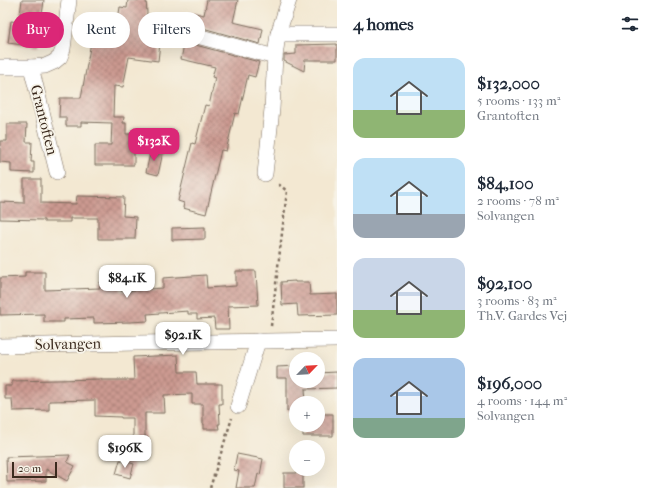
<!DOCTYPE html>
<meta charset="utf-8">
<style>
:root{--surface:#fff;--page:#f2f2f3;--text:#1f2937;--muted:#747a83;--accent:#db2777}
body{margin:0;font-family:"IM FELL French Canon",serif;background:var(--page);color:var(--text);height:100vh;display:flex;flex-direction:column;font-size:15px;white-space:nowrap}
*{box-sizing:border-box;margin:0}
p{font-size:13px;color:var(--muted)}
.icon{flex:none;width:22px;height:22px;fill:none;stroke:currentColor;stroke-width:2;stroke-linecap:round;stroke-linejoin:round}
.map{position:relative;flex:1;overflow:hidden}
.details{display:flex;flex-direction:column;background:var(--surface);width:320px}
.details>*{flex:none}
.guide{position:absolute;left:12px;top:12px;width:265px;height:36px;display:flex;gap:8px}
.needle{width:26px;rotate:65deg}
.controls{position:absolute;left:289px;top:352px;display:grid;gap:8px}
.controls a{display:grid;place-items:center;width:36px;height:36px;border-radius:50%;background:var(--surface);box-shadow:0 4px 16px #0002;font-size:20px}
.scale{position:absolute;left:12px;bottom:10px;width:45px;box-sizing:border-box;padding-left:4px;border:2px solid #3b2a1e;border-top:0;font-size:11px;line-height:14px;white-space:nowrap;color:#3b2a1e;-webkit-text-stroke:3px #f7f3e8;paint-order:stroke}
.price{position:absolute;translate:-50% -34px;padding:0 9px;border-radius:8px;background:#fff;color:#222;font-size:13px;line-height:26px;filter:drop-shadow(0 1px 2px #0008)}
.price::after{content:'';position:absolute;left:50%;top:24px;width:12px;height:9px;margin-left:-6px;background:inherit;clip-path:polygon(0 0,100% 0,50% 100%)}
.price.current{background:var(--accent);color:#fff}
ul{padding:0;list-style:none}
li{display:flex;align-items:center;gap:12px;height:100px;padding:0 16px}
li span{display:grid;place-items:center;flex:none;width:112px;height:80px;border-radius:12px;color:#555}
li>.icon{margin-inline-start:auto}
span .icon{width:48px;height:48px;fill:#fffc;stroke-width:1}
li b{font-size:17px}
h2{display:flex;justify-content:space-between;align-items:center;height:48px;padding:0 16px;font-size:17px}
.tag{padding:0 14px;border-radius:18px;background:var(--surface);box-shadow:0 4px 16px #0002;font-size:14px;line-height:36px}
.tag.current{background:var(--accent);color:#fff}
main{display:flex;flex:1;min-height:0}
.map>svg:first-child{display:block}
.building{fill:url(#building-cross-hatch)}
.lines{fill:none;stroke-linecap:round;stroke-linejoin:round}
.minor-casing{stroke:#7b6c5d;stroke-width:16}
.path{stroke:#7b6c5d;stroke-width:2.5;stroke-dasharray:3 3;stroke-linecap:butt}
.minor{stroke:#fff;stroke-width:15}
.labels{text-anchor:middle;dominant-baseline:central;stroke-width:3.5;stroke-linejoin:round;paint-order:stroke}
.street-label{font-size:15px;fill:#3b2a1e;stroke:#f7f3e8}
</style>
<main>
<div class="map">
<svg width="337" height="488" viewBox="0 0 337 488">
<defs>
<pattern id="building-cross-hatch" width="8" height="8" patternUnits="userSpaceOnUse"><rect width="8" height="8" fill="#cc9a91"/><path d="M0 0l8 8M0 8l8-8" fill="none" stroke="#a77e76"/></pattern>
</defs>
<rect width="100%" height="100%" fill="#f7f3e8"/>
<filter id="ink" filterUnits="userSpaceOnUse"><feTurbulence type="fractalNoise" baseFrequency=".025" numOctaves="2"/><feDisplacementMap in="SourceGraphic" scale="8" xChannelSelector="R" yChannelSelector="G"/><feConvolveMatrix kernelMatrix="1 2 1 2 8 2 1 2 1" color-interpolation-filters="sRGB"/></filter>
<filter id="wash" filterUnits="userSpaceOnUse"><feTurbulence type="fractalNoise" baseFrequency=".012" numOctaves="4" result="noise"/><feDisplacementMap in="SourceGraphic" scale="16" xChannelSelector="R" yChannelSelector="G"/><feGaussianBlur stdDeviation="0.9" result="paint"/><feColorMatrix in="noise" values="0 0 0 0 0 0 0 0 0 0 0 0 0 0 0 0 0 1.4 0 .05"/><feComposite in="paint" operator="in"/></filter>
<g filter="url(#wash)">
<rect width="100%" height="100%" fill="#f3e8d2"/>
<g id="blocks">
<g class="building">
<polygon points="22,0 44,0 38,47 8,43 11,21 19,22"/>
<polygon points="128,0 146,0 147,13 145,31 161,34 158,61 129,57 123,87 114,86 113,117 124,117 123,123 126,123 126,134 134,134 134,165 95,165 95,145 111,145 112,123 81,122 81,126 66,126 66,117 59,117 60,98 81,98 91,42 114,45 120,7 127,8"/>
<polygon points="207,0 238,0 233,22 263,29 260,44 192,25 187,26 190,12 204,15"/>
<polygon points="185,41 188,43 259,62 255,77 248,75 239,114 235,113 226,151 221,150 206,214 183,208 184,203 178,201 192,143 195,144 205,105 209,106 215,78 212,77 215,67 181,59"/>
<polygon points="337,44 337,60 305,60 304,71 284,61 284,55 296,54 296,45"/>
<polygon points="7,124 27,124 26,142 32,142 31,162 34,162 34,173 11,172 11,163 0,162 0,141 7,141"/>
<polygon points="151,149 163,152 158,175 146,172"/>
<polygon points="24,179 41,179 41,203 76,204 77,196 124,197 123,216 136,217 135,239 98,239 98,218 70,218 70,222 44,222 44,220 0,219 0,202 24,203"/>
<polygon points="205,227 205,239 172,240 172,228"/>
<polygon points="236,271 256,271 258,305 228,306 229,329 215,329 214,318 197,319 197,314 188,314 188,311 147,314 148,321 130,322 94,323 94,318 64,319 64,322 44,322 44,314 0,315 0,278 25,277 25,272 45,272 45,290 100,288 100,282 121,282 121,291 163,288 163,278 206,275 207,288 236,286"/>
<polygon points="295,281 295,282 309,282 310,295 337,294 337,315 298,316 297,304 282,305 281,282"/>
<polygon points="178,355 179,372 196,372 197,384 222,384 222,404 219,404 220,424 218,424 219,429 204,429 204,424 203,424 203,404 192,404 192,394 164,395 165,413 145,413 145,436 146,436 146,449 145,449 145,454 133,454 133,418 121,418 121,417 95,416 95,400 49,401 49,410 13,411 12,399 5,399 5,386 12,386 12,381 101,379 101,380 134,380 133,357"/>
<polygon points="296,366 296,381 318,381 318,373 337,372 337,388 305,389 306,403 296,403 296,411 287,411 287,378 277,378 277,367"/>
<polygon points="318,414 333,414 333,436 303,436 303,426 299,426 299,425 318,425"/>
<polygon points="237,454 263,459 260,475 258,474 255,488 236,488 239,471 234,470"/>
<polygon points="70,455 67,462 75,466 67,481 46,469 46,481 7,482 6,457"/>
<polygon points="120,460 134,464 130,478 116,474"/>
<rect x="284" y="473" width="19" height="15"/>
</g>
</g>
</g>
<g filter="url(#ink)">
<use href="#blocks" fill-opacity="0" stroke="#7b6c5d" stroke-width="1"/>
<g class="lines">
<defs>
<g id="minor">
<polyline points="190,34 275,57"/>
<polyline points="278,34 337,34"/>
<polyline points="0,67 31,67 45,66 54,62 60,57 63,49 69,0"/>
<polyline points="31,67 57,172"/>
<polyline points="265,174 272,109 275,57 278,34 289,0"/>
<polyline points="0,346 136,343 337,340"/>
<polyline points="238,406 258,341"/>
</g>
</defs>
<use href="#minor" class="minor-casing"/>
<g class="path">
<polyline points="271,326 287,191 277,183"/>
<polyline points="210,488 232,418"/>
</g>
<use href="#minor" class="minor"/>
</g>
</g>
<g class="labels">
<g class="street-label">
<text transform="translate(44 120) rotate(76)">Grantoften</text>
<text transform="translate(68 344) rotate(-1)">Solvangen</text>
</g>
</g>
</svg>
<div class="controls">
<a><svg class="needle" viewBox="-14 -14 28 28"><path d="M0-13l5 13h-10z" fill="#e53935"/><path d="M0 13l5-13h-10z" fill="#747a83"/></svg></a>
<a>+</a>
<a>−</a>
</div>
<div class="scale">20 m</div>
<b class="price current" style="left:154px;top:162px">$132K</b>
<b class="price" style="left:127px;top:299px">$84.1K</b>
<b class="price" style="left:183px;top:356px">$92.1K</b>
<b class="price" style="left:125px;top:469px">$196K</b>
<div class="guide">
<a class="tag current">Buy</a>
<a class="tag">Rent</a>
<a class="tag">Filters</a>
</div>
</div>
<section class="details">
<h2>4 homes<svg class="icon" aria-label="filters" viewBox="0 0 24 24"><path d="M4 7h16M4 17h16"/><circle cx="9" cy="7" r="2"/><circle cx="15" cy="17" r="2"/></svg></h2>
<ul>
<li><span style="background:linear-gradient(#bfe0f5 65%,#8fb573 0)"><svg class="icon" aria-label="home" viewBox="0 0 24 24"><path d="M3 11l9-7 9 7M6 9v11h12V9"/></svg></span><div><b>$132,000</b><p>5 rooms · 133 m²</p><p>Grantoften</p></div></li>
<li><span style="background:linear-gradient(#bfe0f5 70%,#9aa5b1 0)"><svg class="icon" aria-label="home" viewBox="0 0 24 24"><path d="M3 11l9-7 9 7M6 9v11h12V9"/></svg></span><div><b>$84,100</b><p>2 rooms · 78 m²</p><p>Solvangen</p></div></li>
<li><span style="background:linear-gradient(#c9d6e8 65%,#8fb573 0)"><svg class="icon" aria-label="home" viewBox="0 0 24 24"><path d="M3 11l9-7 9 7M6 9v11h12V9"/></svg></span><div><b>$92,100</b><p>3 rooms · 83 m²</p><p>Th.V. Gardes Vej</p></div></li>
<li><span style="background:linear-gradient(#a9c7e8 75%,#7fa58c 0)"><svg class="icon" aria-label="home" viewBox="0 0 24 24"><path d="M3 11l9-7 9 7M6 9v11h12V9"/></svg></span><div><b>$196,000</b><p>4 rooms · 144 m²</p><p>Solvangen</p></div></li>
</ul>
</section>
</main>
